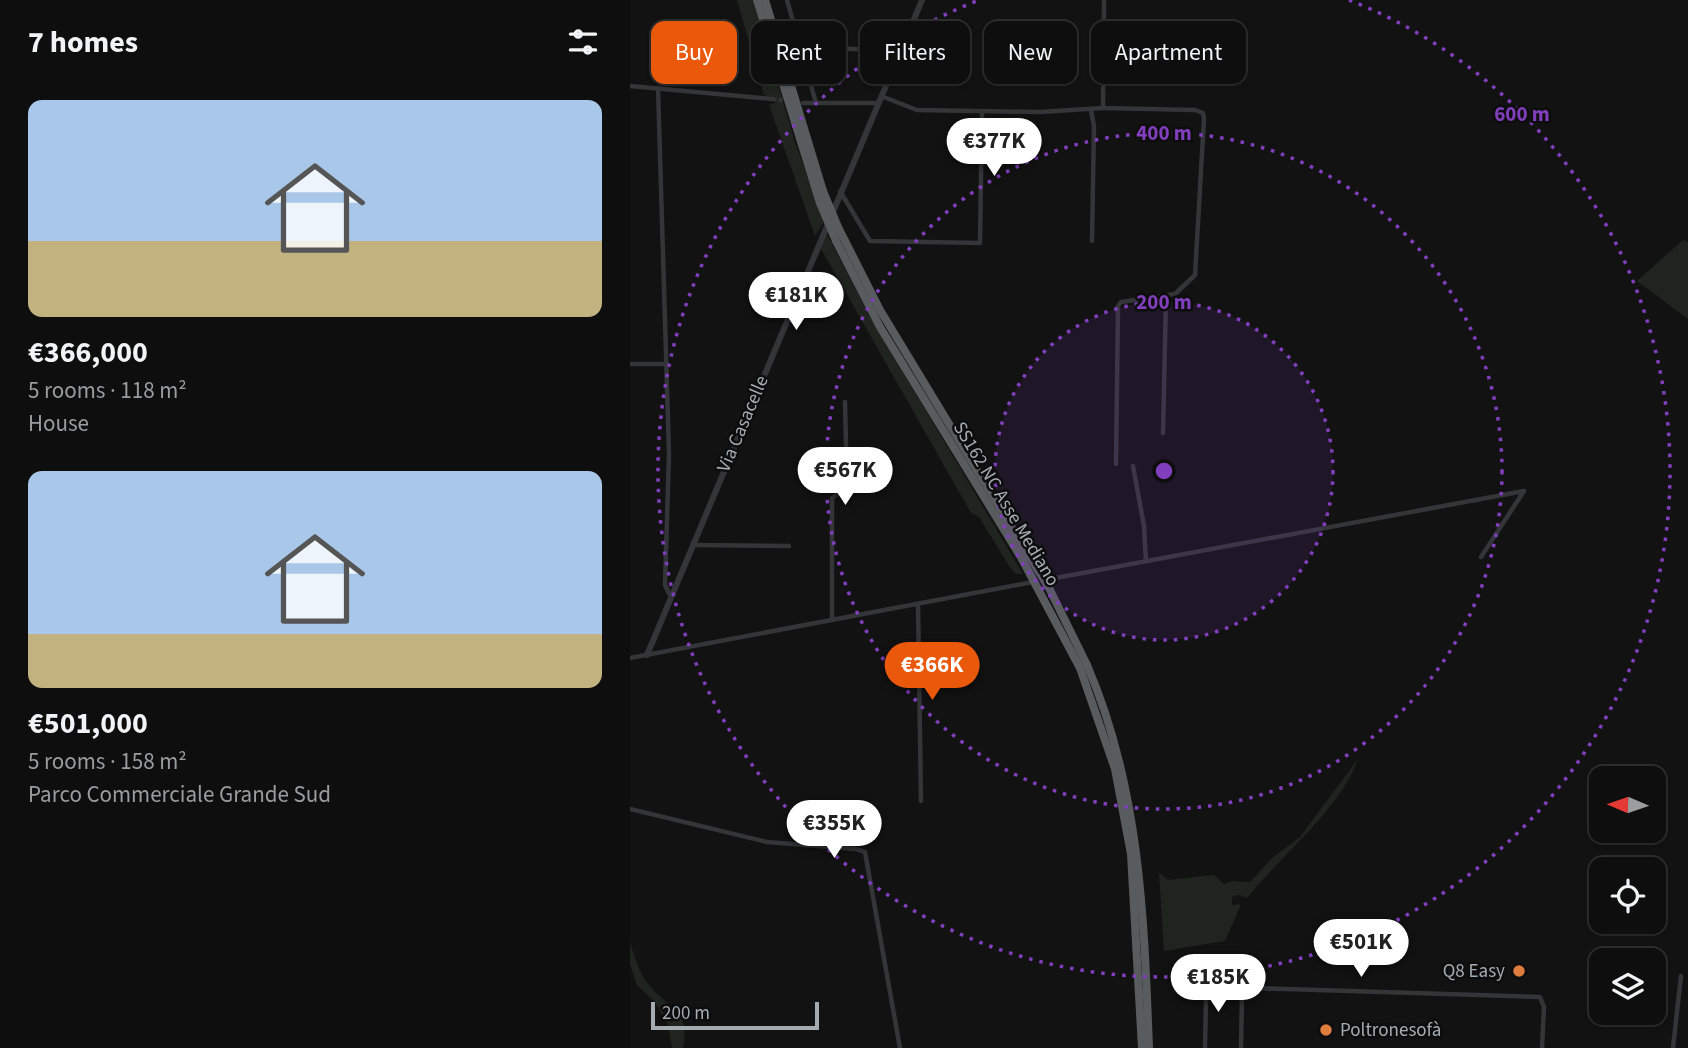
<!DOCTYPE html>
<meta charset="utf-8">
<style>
:root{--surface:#0e0e0e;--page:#1c1c1c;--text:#f1f3f6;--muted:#9b9c9e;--line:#2e2e2e;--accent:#ea580c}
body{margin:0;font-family:"Source Sans 3",sans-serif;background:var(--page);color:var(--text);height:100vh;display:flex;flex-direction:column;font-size:26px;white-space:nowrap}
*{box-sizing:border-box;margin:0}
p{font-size:23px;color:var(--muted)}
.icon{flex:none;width:38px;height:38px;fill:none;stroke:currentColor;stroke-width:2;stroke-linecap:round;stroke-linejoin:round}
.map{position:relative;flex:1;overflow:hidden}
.side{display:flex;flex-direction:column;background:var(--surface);width:630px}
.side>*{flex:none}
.hud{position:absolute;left:21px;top:21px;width:665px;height:63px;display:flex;gap:14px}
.needle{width:46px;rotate:272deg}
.buttons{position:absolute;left:959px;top:766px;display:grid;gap:14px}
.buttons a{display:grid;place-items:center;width:77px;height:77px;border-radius:14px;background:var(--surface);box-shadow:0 2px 5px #0004,0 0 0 2px var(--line);font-size:35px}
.scale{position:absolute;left:21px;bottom:18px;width:168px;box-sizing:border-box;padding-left:7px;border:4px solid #a4acb2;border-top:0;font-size:19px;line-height:24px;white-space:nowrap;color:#a4acb2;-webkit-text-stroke:5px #0d0d0e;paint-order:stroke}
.price{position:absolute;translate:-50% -60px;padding:0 16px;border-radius:24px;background:#fff;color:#222;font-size:23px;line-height:46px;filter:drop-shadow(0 2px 4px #0008)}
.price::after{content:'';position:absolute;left:50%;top:42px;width:21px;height:16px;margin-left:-10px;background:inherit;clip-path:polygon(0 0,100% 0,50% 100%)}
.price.current{background:var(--accent);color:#fff}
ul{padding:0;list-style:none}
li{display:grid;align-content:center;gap:14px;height:371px;padding:0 28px}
li span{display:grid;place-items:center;height:217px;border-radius:14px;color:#555}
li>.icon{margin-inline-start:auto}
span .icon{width:126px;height:126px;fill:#fffc;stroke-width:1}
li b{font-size:30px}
h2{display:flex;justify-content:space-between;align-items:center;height:84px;padding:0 28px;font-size:30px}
.tag{padding:0 24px;border-radius:14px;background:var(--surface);box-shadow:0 2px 5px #0004,0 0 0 2px var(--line);font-size:24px;line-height:63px}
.tag.current{background:var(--accent);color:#fff}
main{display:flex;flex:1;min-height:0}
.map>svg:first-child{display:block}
.green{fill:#1f251e}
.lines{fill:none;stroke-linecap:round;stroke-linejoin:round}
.minor-tunnel{stroke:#2f3133;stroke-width:4.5;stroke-dasharray:4.5 2;stroke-linecap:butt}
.minor{stroke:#333538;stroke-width:4.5}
.tertiary{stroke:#333538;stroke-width:6}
.trunk{stroke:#585c5f;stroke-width:8}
.trunk-bridge{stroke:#585c5f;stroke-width:8}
.ring{fill:none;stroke:#813fbd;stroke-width:3.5;stroke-dasharray:3.5 7}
.poi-dot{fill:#df7d3e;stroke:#0d0d0e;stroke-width:2.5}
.labels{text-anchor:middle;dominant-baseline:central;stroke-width:5;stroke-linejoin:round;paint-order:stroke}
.street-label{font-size:19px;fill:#a4acb2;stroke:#0d0d0e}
.poi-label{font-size:19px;fill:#a4acb2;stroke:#0d0d0e;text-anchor:end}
.centre{fill:#813fbd;stroke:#0d0d0e;stroke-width:3.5}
.ring-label{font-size:21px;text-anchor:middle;font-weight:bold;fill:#813fbd;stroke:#0d0d0e;stroke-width:5;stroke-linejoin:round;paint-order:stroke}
</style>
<main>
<section class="side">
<h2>7 homes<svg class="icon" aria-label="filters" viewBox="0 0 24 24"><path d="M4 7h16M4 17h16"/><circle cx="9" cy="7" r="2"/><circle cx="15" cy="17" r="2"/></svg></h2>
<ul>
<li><span style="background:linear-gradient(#a9c7e8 65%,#c2b280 0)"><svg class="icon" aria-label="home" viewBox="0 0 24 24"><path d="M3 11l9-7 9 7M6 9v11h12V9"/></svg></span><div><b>€366,000</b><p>5 rooms · 118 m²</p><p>House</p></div></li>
<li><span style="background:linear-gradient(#a9c7e8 75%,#c2b280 0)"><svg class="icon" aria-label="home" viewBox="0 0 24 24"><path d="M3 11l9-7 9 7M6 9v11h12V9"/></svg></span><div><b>€501,000</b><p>5 rooms · 158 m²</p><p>Parco Commerciale Grande Sud</p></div></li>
</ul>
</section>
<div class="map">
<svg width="1058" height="1048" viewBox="0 0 1058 1048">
<rect width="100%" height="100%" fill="#121213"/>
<g class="green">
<polygon points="107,0 123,0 165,142 194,222 185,236 139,105 145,103 143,97 134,95"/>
<polygon points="197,234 239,315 393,574 386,574 381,569 349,517 341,513 190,247"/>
<polygon points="1053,240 1058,242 1058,319 1007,281"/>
<path d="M728 759C709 811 651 855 617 898L609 895 602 897V905L611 904 595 941 534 951 529 873 538 880 584 875 594 884 602 881 620 882 642 858 670 837Z"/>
<path d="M0 943C5 957 9 973 18 984 40 1011 60 1007 53 1048H42L38 1025 24 1001 7 985 0 964Z"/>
</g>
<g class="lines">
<polyline class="minor-tunnel" points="142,99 158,101"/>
<g class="minor">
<polyline points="157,0 186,103"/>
<polyline points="474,0 473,108 565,110 573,113 574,119 565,275 545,294 491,302 488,306 486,464"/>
<polyline points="171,47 250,50 257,53 263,65"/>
<polyline points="0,86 142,99"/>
<polyline points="28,88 39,454 35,585 40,595"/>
<polyline points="251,96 287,110 410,112 473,108"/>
<polyline points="173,103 247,103"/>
<polyline points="461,110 464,126 462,241"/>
<polyline points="210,191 240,241 350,243 352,112"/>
<polyline points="0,364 37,364"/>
<polyline points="533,433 536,298"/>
<polyline points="503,466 514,526 516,561"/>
<polyline points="62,545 159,546"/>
<polyline points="415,580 894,491 851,557"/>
<polyline points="288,604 291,801"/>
<polyline points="202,620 202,498 217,488 215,402"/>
<polyline points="0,658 403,582"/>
<polyline points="0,809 137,842 226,849 235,852 270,1048"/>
<polyline points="575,1048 576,998 580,990 600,986 614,990"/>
<polyline points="611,1048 612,996 614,990 622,988 910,997 914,1007 912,1048"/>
<polyline points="1043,1048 1051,976"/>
</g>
<polyline class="tertiary" points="17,655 292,0"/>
<g class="trunk">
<polyline points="127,0 190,203"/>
<polyline points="135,0 193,191"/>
<polyline points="208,227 250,310 399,556"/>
<polyline points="206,241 250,327 392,559"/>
<path d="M457 665C510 788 514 916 519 1048"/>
<polyline points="450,668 485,769 501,854 512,1048"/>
</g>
<g class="trunk-bridge">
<polyline points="193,191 208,227"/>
<polyline points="190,203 206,241"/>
<polyline points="399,556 419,588 457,665"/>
<polyline points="392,559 450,668"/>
</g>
</g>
<circle cx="534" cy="471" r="169" fill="#813fbd" fill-opacity=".12"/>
<g class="ring">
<circle cx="534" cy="471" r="169"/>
<circle cx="534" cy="471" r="338"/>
<path d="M719 0A506 506 0 1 1 349 0"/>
</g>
<g class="poi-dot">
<circle cx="889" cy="971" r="7"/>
<circle cx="696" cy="1030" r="7"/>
</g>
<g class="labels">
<g class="street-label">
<text transform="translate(113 424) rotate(-67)">Via Casacelle</text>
<text transform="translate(376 504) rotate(59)">SS162 NC Asse Mediano</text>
</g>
<g class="poi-label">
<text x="875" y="971">Q8 Easy</text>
<text x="710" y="1030" text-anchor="start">Poltronesofà</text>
</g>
</g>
<circle cx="534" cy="471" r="10" class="centre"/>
<g class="ring-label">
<text x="892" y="121">600 m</text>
<text x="534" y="140">400 m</text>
<text x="534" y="309">200 m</text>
</g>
</svg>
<div class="buttons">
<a><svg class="needle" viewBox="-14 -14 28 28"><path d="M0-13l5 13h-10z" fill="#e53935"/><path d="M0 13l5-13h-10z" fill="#9b9c9e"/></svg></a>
<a><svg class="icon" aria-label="locate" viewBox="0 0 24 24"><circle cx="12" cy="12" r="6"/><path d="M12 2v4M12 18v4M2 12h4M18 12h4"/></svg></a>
<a><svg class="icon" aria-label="layers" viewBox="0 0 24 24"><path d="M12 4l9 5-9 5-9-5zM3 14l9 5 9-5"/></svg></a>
</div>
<div class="scale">200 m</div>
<b class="price" style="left:364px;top:178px">€377K</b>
<b class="price" style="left:166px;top:332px">€181K</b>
<b class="price" style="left:215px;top:507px">€567K</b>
<b class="price current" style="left:302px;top:702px">€366K</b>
<b class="price" style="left:204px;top:860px">€355K</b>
<b class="price" style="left:731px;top:979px">€501K</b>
<b class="price" style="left:588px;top:1014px">€185K</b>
<div class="hud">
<a class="tag current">Buy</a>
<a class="tag">Rent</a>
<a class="tag">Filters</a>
<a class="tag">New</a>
<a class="tag">Apartment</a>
</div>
</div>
</main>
